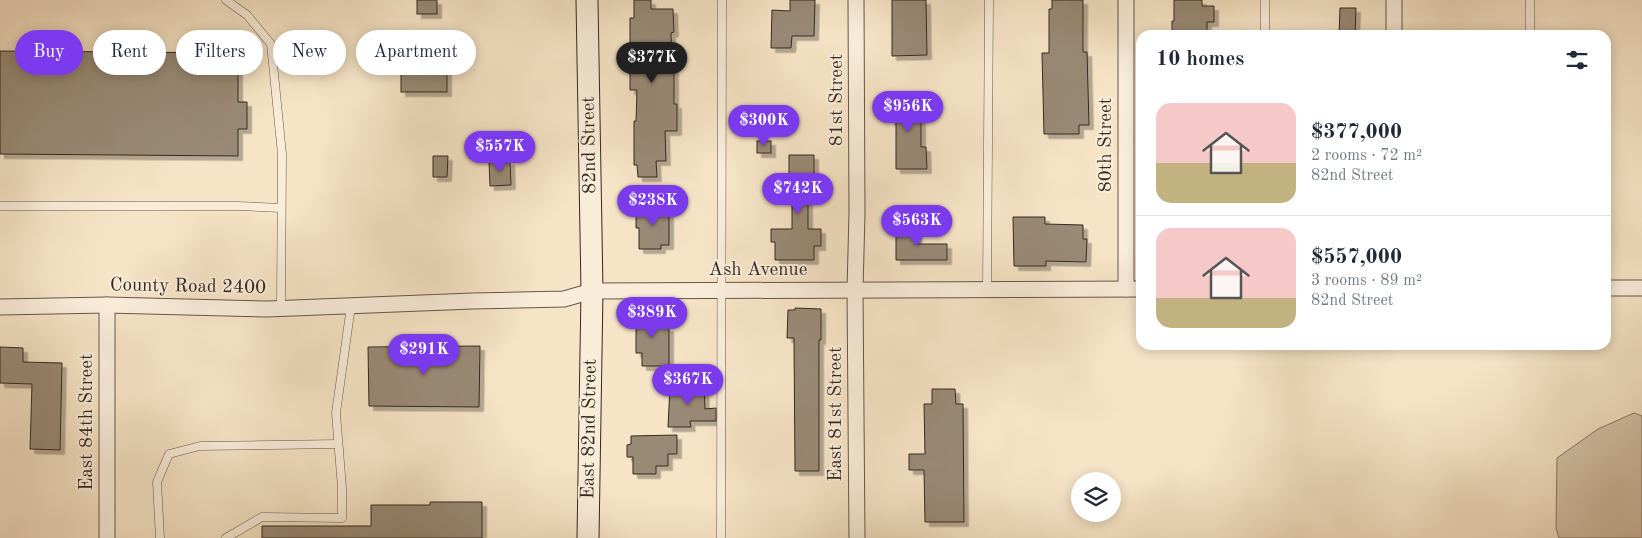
<!DOCTYPE html>
<meta charset="utf-8">
<style>
:root{--surface:#fff;--page:#f6f6f7;--text:#1f2937;--muted:#747a83;--line:#e0e1e3;--accent:#7c3aed}
body{margin:0;font-family:"Old Standard TT",serif;background:var(--page);color:var(--text);height:100vh;display:flex;flex-direction:column;font-size:19px;white-space:nowrap}
*{box-sizing:border-box;margin:0}
p{font-size:16px;color:var(--muted)}
.icon{flex:none;width:28px;height:28px;fill:none;stroke:currentColor;stroke-width:2;stroke-linecap:round;stroke-linejoin:round}
.map{position:relative;flex:1;overflow:hidden}
.sheet{position:absolute;left:1136px;top:30px;width:475px;height:320px;display:flex;flex-direction:column;background:var(--surface);border-radius:15px;box-shadow:0 2px 12px #0003}
.sheet>*{flex:none}
.top-card{position:absolute;left:15px;top:30px;width:475px;height:45px;display:flex;gap:10px}
.fabs{position:absolute;left:1071px;top:472px;display:grid;gap:10px}
.fabs a{display:grid;place-items:center;width:50px;height:50px;border-radius:50%;background:var(--surface);box-shadow:0 2px 12px #0003;font-size:25px}
.price{position:absolute;translate:-50% -42px;padding:0 11px;border-radius:18px;background:var(--accent);color:#fff;font-size:16px;line-height:32px;filter:drop-shadow(0 1px 2px #0008)}
.price::after{content:'';position:absolute;left:50%;top:30px;width:15px;height:11px;margin-left:-8px;background:inherit;clip-path:polygon(0 0,100% 0,50% 100%)}
.price.on{background:#222;color:#fff}
ul{padding:0;list-style:none}
li{display:flex;align-items:center;gap:15px;height:125px;padding:0 20px}
li+li{border-top:1px solid var(--line)}
li span{display:grid;place-items:center;flex:none;width:140px;height:100px;border-radius:15px;color:#555}
li>.icon{margin-inline-start:auto}
span .icon{width:60px;height:60px;fill:#fffc;stroke-width:1}
li b{font-size:21px}
h2{display:flex;justify-content:space-between;align-items:center;height:60px;padding:0 20px;font-size:21px}
.chip{padding:0 18px;border-radius:22px;background:var(--surface);box-shadow:0 2px 12px #0003;font-size:18px;line-height:45px}
.chip.on{background:var(--accent);color:#fff}
.map>svg:first-child{display:block}
.green{fill:#d5c4aa;stroke:#847665}
.building{fill:#998a76;stroke:#342820;filter:url(#shadow)}
.lines{fill:none;stroke-linecap:round;stroke-linejoin:round}
.lane-casing{stroke:#64574a;stroke-width:9}
.street-casing{stroke:#64574a;stroke-width:17}
.secondary-casing{stroke:#342820;stroke-width:23}
.lane{stroke:#f9edda;stroke-width:8}
.street{stroke:#f9edda;stroke-width:15}
.secondary{stroke:#f9edda;stroke-width:21}
.labels{text-anchor:middle;dominant-baseline:central;stroke-width:4;stroke-linejoin:round;paint-order:stroke}
.street-label{font-size:19px;fill:#342820;stroke:#f9edda}
</style>
<div class="map">
<svg width="1642" height="538" viewBox="0 0 1642 538">
<defs>
<filter id="shadow"><feDropShadow dx="4.5" dy="4.5" stdDeviation="0" flood-color="#0004"/></filter>
</defs>
<rect width="100%" height="100%" fill="#f6e4c6"/>
<filter id="stains"><feTurbulence type="fractalNoise" baseFrequency=".004" numOctaves="4"/><feColorMatrix values="0 0 0 0 .2 0 0 0 0 .09 0 0 0 0 .02 0 0 0 .5 -.17"/></filter>
<radialGradient id="worn" r=".72"><stop offset=".6" stop-color="#630" stop-opacity="0"/><stop offset="1" stop-color="#630" stop-opacity=".3"/></radialGradient>
<polygon class="green" points="1634,413 1642,416 1642,538 1559,538 1556,528 1557,458 1598,429"/>
<g class="building">
<rect x="417" y="0" width="20" height="14"/>
<polygon points="634,0 651,0 651,9 673,9 674,32 671,33 672,67 674,67 674,104 677,104 677,131 665,131 666,161 656,161 657,177 638,177 637,165 634,165 634,121 636,121 637,90 630,90 630,18 634,18"/>
<polygon points="790,0 815,0 814,36 792,36 791,48 771,48 772,10 790,11"/>
<polygon points="892,0 926,0 927,55 892,56"/>
<polygon points="1052,0 1083,0 1083,52 1087,52 1089,125 1079,125 1079,134 1044,134 1042,53 1049,53 1049,9 1052,9"/>
<polygon points="1174,0 1202,0 1202,6 1214,6 1214,22 1207,22 1207,35 1175,35 1175,34 1172,34 1172,21 1174,21"/>
<polygon points="1340,8 1356,8 1355,35 1339,35"/>
<rect x="401" y="46" width="46" height="46"/>
<polygon points="0,51 238,53 238,102 247,102 247,129 238,129 238,156 0,154"/>
<polygon points="895,94 918,94 918,118 921,118 921,147 926,147 927,169 896,169 896,121 890,121 890,108 895,108"/>
<rect x="757" y="141" width="14" height="12"/>
<polygon points="789,155 814,155 814,176 810,176 810,196 808,196 808,229 821,229 821,246 814,246 814,260 775,260 775,242 771,242 771,229 792,229 792,196 789,196"/>
<polygon points="433,156 448,156 447,177 433,177"/>
<polygon points="510,161 511,185 490,186 489,162"/>
<polygon points="636,207 669,207 669,245 661,245 661,249 639,249 639,228 636,228"/>
<polygon points="1013,217 1045,217 1045,224 1083,225 1083,239 1087,239 1086,262 1046,261 1046,266 1014,266"/>
<polygon points="896,226 917,226 917,244 947,244 947,260 896,260"/>
<polygon points="795,308 821,309 821,340 819,340 819,471 795,471 794,340 794,338 787,338 788,310 795,310"/>
<polygon points="633,312 661,312 661,327 669,327 669,366 642,366 642,353 636,353 636,328 633,328"/>
<polygon points="480,346 479,407 369,406 368,347"/>
<polygon points="0,347 23,348 23,362 62,363 60,450 30,449 32,384 0,383"/>
<polygon points="704,385 705,409 716,408 716,421 690,421 691,427 668,427 670,386"/>
<polygon points="932,389 955,389 956,404 963,404 964,522 925,522 924,470 909,470 909,454 925,454 924,404 932,404"/>
<polygon points="677,435 677,454 668,454 668,466 656,466 656,474 633,474 633,457 627,457 627,445 631,444 631,436"/>
<polygon points="430,502 482,502 482,538 262,538 262,526 371,526 371,505 430,505"/>
</g>
<g class="lines">
<defs>
<g id="lane">
<polyline points="226,0 247,15 271,44 282,154 281,308"/>
<polyline points="1265,0 1265,35"/>
<polyline points="1530,35 1530,0"/>
<polyline points="0,206 238,206 281,208"/>
<polyline points="987,290 989,0"/>
<polyline points="160,538 157,482 169,454 200,446 338,444"/>
<polyline points="226,538 262,517 342,518 342,488 336,413 351,306"/>
<polyline points="721,538 722,0"/>
</g>
<g id="street">
<polyline points="856,0 857,213 855,290 857,538"/>
<polyline points="1126,0 1126,289"/>
<polyline points="1394,35 1394,0"/>
<polyline points="1606,288 1642,288"/>
<polyline points="107,305 107,538"/>
<polyline points="0,307 107,305 268,309 473,301 564,299 592,291 1141,289"/>
</g>
<polyline id="secondary" points="587,0 592,291 588,538"/>
</defs>
<use href="#lane" class="lane-casing"/>
<use href="#street" class="street-casing"/>
<use href="#secondary" class="secondary-casing"/>
<use href="#lane" class="lane"/>
<use href="#street" class="street"/>
<use href="#secondary" class="secondary"/>
</g>
<g class="labels">
<g class="street-label">
<text transform="translate(837 100) rotate(-90)">81st Street</text>
<text transform="translate(590 145) rotate(-91)">82nd Street</text>
<text transform="translate(1106 145) rotate(-90)">80th Street</text>
<text x="758" y="270">Ash Avenue</text>
<text transform="translate(188 287) rotate(1)">County Road 2400</text>
<text transform="translate(836 414) rotate(-90)">East 81st Street</text>
<text transform="translate(87 422) rotate(-90)">East 84th Street</text>
<text transform="translate(590 429) rotate(-89)">East 82nd Street</text>
</g>
</g>
<rect width="100%" height="100%" filter="url(#stains)"/>
<rect width="100%" height="100%" fill="url(#worn)"/>
</svg>
<div class="fabs">
<a><svg class="icon" aria-label="layers" viewBox="0 0 24 24"><path d="M12 4l9 5-9 5-9-5zM3 14l9 5 9-5"/></svg></a>
</div>
<b class="price on" style="left:652px;top:84px">$377K</b>
<b class="price" style="left:908px;top:133px">$956K</b>
<b class="price" style="left:764px;top:147px">$300K</b>
<b class="price" style="left:500px;top:173px">$557K</b>
<b class="price" style="left:798px;top:215px">$742K</b>
<b class="price" style="left:653px;top:227px">$238K</b>
<b class="price" style="left:917px;top:247px">$563K</b>
<b class="price" style="left:652px;top:339px">$389K</b>
<b class="price" style="left:424px;top:376px">$291K</b>
<b class="price" style="left:688px;top:406px">$367K</b>
<div class="top-card">
<a class="chip on">Buy</a>
<a class="chip">Rent</a>
<a class="chip">Filters</a>
<a class="chip">New</a>
<a class="chip">Apartment</a>
</div>
<section class="sheet">
<h2>10 homes<svg class="icon" aria-label="filters" viewBox="0 0 24 24"><path d="M4 7h16M4 17h16"/><circle cx="9" cy="7" r="2"/><circle cx="15" cy="17" r="2"/></svg></h2>
<ul>
<li><span style="background:linear-gradient(#f6c9c9 60%,#c2b280 0)"><svg class="icon" aria-label="home" viewBox="0 0 24 24"><path d="M3 11l9-7 9 7M6 9v11h12V9"/></svg></span><div><b>$377,000</b><p>2 rooms · 72 m²</p><p>82nd Street</p></div></li>
<li><span style="background:linear-gradient(#f6c9c9 70%,#c2b280 0)"><svg class="icon" aria-label="home" viewBox="0 0 24 24"><path d="M3 11l9-7 9 7M6 9v11h12V9"/></svg></span><div><b>$557,000</b><p>3 rooms · 89 m²</p><p>82nd Street</p></div></li>
</ul>
</section>
</div>
